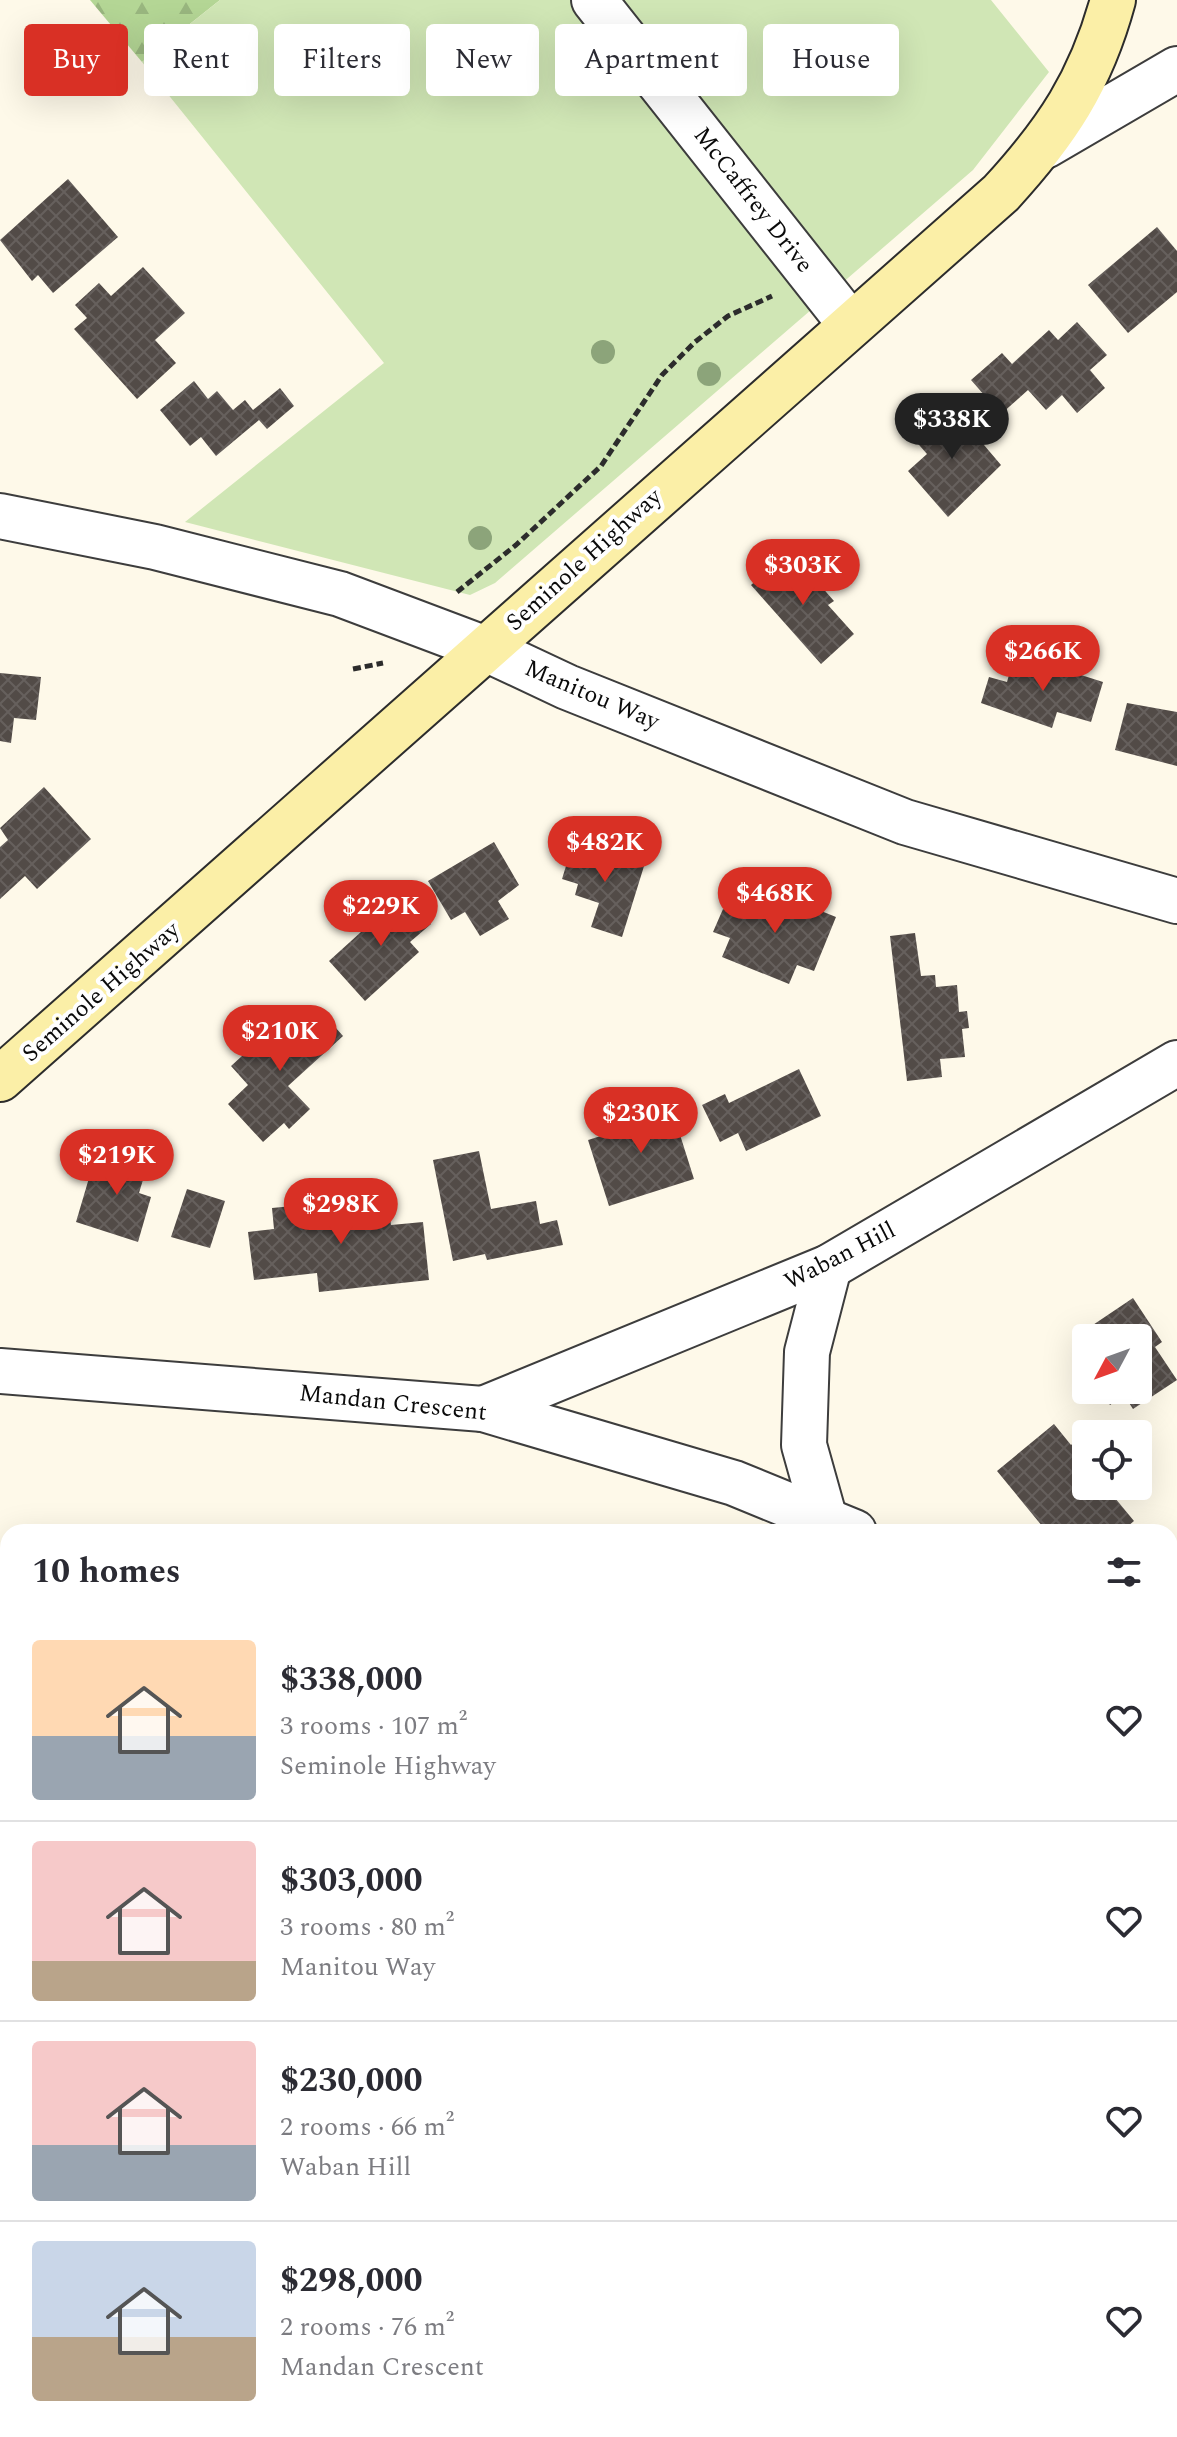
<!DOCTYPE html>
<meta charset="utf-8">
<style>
:root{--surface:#fff;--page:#f7f7f7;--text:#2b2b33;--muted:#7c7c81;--line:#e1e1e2;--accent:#d93025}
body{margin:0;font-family:Spectral,serif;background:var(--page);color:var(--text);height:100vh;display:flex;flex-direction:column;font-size:30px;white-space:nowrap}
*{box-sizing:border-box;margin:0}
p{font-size:26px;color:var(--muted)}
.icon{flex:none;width:44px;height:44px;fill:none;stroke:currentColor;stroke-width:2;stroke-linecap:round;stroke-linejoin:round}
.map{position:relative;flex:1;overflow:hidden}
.side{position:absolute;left:0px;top:1524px;width:1178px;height:914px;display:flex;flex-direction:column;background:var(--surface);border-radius:24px 24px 0 0;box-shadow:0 8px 32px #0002}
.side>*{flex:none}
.banner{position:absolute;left:24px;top:24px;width:1130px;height:72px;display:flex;gap:16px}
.needle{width:52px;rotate:229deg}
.tools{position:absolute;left:1072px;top:1324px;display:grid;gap:16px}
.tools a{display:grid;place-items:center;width:80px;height:80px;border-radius:8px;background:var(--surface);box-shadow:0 8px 32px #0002;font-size:40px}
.price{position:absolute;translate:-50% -68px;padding:0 18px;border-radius:28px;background:var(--accent);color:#fff;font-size:26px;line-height:52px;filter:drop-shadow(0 2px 4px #0008)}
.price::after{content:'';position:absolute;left:50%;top:48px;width:24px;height:18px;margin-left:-12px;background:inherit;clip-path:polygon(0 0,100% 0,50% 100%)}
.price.active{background:#222;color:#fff}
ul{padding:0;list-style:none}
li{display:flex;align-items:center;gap:24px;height:200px;padding:0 32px}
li+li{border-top:2px solid var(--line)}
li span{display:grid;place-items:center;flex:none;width:224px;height:160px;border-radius:8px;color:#555}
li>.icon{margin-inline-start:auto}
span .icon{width:96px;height:96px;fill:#fffc;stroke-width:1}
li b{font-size:34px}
h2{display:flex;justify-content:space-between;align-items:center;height:96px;padding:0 32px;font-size:34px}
.tag{padding:0 28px;border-radius:8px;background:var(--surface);box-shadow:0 8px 32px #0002;font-size:28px;line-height:72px}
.tag.active{background:var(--accent);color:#fff}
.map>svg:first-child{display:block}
.forest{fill:url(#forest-firs)}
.garden{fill:#d0e6b5}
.building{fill:url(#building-cross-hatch)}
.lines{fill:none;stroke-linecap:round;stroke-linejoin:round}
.street-casing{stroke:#3d3d3d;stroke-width:48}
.secondary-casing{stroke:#2c2c2c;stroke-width:48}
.path{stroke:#2c2c2c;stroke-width:5;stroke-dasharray:8 4;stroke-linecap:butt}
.street{stroke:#fff;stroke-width:44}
.secondary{stroke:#fbefa7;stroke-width:44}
.tree{fill:#8ca47a}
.labels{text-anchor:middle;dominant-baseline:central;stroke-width:8;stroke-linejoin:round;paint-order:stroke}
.street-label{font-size:24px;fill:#0a0a0a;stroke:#fff}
</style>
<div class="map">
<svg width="1177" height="2437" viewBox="0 0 1177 2437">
<defs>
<pattern id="forest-firs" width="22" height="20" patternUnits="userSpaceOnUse" patternTransform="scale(2)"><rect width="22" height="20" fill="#b4d695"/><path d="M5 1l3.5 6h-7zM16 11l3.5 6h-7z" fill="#99b67f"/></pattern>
<pattern id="building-cross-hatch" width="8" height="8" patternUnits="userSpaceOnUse" patternTransform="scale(2)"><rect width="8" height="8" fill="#524b47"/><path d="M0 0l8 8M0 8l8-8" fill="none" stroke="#66605d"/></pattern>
</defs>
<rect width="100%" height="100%" fill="#fef9e9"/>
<polygon class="forest" points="90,0 220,0 142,62"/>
<polygon class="garden" points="220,0 991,0 1049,72 973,170 495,583 470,595 185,522 384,363 142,62"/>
<g class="building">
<polygon points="68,179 118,237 53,293 38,275 32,281 0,240"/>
<polygon points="1157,227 1177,251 1177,292 1128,333 1088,285"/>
<polygon points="143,267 185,313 155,340 176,363 137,399 74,329 87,318 75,305 99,283 111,296"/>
<polygon points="1077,322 1107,355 1090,370 1105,388 1077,413 1062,395 1046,410 1028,390 1001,414 971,380 1002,353 1012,364 1049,330 1058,340"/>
<polygon points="194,381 208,399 217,391 233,410 245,400 253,410 280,388 294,406 267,429 259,420 216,456 201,437 190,446 160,410"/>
<polygon points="950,405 1001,465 948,517 908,471 927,454 913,438"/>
<polygon points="790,551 834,601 828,605 854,634 821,664 751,585"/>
<polygon points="1015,654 1103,682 1091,722 1057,712 1052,728 981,703 989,677 1007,682"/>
<polygon points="0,673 41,677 36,720 14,718 11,743 0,741"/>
<polygon points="1127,703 1177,712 1177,766 1115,750"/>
<polygon points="44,787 91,839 37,889 25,876 0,899 0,847 8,840 0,828"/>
<polygon points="574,840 645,863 622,937 591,927 599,903 575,895 578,884 562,879"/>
<polygon points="494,842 519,885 498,901 509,919 480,936 465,912 451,920 428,881"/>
<polygon points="749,889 777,900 779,894 836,917 814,971 797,965 789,984 722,957 730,938 713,932 723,909 739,915"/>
<polygon points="404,893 431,924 410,942 419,952 365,1001 329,961"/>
<polygon points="915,933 921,976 935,975 936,987 957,985 959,1012 967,1011 969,1028 962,1029 965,1057 940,1059 942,1077 907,1081 890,936"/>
<polygon points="320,1010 343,1036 288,1086 310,1109 289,1129 284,1123 263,1142 228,1104 248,1085 231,1066 287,1015 299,1029"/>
<polygon points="799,1069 821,1116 746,1151 738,1133 720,1142 702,1105 725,1094 729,1103"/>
<polygon points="669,1100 694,1179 609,1206 588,1140 620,1130 616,1117"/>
<polygon points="110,1148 149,1160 139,1193 151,1197 138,1242 76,1222 89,1178 99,1181"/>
<polygon points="479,1151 491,1209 536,1201 540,1224 557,1220 563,1245 487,1260 485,1254 453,1261 433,1160"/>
<polygon points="372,1188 375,1218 390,1216 391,1225 423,1222 429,1280 319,1292 317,1273 254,1280 248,1232 274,1229 272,1208 313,1204 316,1224 338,1222 335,1192"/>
<polygon points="187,1189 225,1201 210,1248 171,1237"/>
<polygon points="1133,1298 1162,1342 1155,1347 1177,1380 1133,1409 1124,1395 1110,1405 1100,1390 1138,1390 1138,1338 1085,1338 1081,1333"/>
<polygon points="1101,1421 1112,1434 1086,1434 1086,1486 1129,1486 1115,1498 1134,1521 1121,1532 1047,1532 997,1471 1054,1424 1071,1445"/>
<polygon points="1173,2327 1177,2333 1177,2423 1170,2425 1170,2329"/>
<polygon points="1067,2430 1145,2430 1145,2431 1121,2437 1068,2437"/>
</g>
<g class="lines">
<defs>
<g id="street">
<polyline points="594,0 851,325"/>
<polyline points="1045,146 1177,69"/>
<polyline points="0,516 155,547 340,594 486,649 567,687 905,822 1177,901"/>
<polyline points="0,1371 483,1409 734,1483 854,1532"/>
<polyline points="483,1409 829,1267 1177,1063"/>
<polyline points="825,1520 804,1445 807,1352 829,1267"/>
<polyline points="1170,1746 1177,1755"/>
<polyline points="1170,2153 1177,2145"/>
<polyline points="909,2437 916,2430"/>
</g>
<path id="secondary" d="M0 1079 1001 193C1057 132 1091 81 1113 0"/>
</defs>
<use href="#street" class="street-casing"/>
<use href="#secondary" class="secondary-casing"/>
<g class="path">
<polyline points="457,592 516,545 601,466 662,375 695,342 728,316 772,296"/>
<polyline points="353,669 383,663"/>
</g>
<use href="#street" class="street"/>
<use href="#secondary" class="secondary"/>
</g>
<g class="tree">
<circle cx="603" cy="352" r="12"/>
<circle cx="709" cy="374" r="12"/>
<circle cx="480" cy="538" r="12"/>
</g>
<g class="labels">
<g class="street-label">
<text transform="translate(753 200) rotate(52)">McCaffrey Drive</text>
<text transform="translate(584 560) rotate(-42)">Seminole Highway</text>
<text transform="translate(592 695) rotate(23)">Manitou Way</text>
<text transform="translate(101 992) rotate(-41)">Seminole Highway</text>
<text transform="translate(840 1256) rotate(-27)">Waban Hill</text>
<text transform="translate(393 1403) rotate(6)">Mandan Crescent</text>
</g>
</g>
</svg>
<div class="tools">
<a><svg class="needle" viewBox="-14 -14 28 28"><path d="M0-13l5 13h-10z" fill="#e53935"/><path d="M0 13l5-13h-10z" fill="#7c7c81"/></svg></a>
<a><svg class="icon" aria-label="locate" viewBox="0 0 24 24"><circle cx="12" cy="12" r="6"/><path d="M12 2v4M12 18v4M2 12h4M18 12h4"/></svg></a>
</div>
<b class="price active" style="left:952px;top:461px">$338K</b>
<b class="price" style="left:803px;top:607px">$303K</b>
<b class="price" style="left:1043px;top:693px">$266K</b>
<b class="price" style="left:605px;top:884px">$482K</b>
<b class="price" style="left:775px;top:935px">$468K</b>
<b class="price" style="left:381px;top:948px">$229K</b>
<b class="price" style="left:280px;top:1073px">$210K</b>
<b class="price" style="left:641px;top:1155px">$230K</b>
<b class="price" style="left:117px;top:1197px">$219K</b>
<b class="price" style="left:341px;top:1246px">$298K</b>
<div class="banner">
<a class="tag active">Buy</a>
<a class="tag">Rent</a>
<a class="tag">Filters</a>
<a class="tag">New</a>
<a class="tag">Apartment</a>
<a class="tag">House</a>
</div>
<section class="side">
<h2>10 homes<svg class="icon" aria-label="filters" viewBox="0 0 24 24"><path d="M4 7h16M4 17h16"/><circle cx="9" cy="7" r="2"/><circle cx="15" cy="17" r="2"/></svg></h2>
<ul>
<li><span style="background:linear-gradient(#ffd9b3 60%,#9aa5b1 0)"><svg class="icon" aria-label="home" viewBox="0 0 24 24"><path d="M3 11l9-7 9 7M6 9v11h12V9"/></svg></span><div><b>$338,000</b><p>3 rooms · 107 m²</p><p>Seminole Highway</p></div><svg class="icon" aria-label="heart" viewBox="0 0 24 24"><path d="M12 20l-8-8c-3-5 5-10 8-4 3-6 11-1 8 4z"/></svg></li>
<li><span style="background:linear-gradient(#f6c9c9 75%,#b9a48a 0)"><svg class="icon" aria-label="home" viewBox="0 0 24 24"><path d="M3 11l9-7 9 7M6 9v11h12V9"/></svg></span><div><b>$303,000</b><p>3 rooms · 80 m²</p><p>Manitou Way</p></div><svg class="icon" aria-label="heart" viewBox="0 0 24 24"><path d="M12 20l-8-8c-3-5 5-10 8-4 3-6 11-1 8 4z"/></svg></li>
<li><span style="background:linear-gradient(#f6c9c9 65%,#9aa5b1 0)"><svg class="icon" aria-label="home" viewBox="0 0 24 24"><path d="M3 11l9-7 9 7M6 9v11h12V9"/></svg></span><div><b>$230,000</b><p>2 rooms · 66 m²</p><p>Waban Hill</p></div><svg class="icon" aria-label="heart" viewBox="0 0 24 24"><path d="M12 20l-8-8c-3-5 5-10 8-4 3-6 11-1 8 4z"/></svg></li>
<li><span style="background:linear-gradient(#c9d6e8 60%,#b9a48a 0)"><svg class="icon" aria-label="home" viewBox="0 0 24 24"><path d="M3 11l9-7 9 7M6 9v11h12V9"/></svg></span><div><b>$298,000</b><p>2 rooms · 76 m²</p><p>Mandan Crescent</p></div><svg class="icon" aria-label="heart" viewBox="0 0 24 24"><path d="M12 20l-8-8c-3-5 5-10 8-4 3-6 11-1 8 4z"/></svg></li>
</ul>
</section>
</div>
